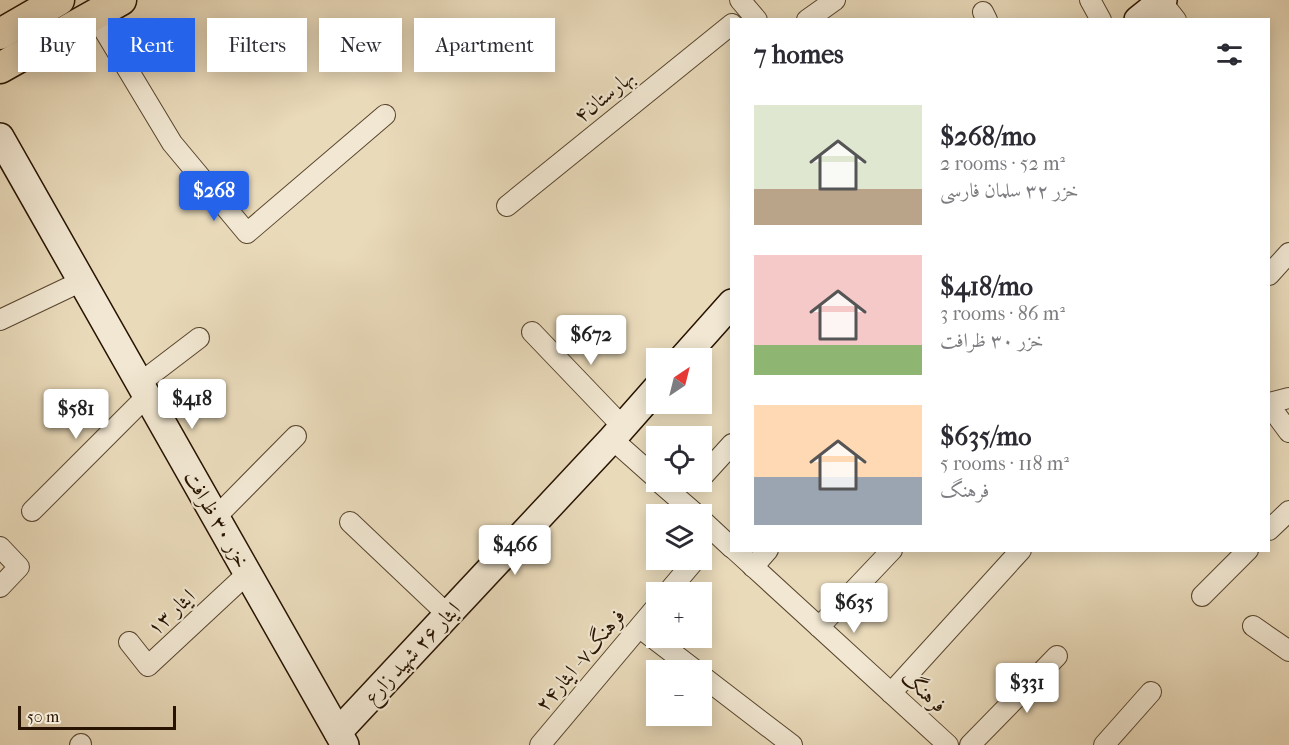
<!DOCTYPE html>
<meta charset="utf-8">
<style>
:root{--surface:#fff;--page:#f7f7f7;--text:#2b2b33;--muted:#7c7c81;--accent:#2563eb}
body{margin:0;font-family:"IM FELL French Canon",Amiri,serif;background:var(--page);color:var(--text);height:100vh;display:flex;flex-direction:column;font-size:22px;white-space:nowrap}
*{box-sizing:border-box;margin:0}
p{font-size:20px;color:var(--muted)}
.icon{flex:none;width:33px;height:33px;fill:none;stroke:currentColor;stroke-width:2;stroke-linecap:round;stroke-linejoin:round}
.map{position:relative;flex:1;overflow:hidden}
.details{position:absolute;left:730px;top:18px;width:540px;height:534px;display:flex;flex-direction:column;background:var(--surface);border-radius:0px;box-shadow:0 3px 15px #0003}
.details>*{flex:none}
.top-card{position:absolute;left:18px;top:18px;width:570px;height:54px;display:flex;gap:12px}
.needle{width:39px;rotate:35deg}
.controls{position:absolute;left:646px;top:348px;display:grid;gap:12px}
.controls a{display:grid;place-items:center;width:66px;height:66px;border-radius:0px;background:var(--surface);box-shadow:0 3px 15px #0003;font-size:30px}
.scale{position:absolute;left:18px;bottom:15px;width:158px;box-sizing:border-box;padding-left:6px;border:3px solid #271300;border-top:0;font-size:16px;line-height:21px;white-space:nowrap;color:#271300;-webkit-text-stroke:4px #f1e7d2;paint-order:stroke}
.price{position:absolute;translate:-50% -51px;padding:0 14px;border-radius:6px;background:#fff;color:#222;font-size:20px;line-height:39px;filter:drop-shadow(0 2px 3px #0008)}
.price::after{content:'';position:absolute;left:50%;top:36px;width:18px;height:14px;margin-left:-9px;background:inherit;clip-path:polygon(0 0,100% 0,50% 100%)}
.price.current{background:var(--accent);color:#fff}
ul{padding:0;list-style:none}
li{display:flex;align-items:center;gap:18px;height:150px;padding:0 24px}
li span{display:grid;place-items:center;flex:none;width:168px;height:120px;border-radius:0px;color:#555}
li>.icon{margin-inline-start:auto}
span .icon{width:72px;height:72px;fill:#fffc;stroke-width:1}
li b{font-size:26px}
h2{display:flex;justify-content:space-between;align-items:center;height:72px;padding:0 24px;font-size:26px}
.chip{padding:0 21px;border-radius:0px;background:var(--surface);box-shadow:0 3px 15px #0003;font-size:21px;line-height:54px}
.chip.current{background:var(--accent);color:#fff}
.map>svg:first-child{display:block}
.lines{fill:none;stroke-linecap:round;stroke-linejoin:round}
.street-casing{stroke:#58452e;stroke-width:22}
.secondary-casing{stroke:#271300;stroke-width:30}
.primary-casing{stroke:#271300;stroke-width:33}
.street{stroke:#f1e7d2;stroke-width:20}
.secondary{stroke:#f1e7d2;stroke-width:27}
.primary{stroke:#e9daba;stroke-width:30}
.labels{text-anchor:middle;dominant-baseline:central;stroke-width:4.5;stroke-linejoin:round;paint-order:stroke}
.street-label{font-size:21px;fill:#271300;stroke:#f1e7d2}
</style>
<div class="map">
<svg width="1289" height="745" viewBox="0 0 1289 745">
<rect width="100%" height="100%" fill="#e9daba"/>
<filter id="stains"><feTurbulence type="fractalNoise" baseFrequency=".00333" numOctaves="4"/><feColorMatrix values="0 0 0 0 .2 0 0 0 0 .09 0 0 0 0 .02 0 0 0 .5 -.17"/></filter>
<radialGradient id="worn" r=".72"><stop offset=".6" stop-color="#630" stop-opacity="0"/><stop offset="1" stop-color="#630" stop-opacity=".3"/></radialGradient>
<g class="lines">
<defs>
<g id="street">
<polyline points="740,0 757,20"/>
<polyline points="1090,0 1101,20"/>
<polyline points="1161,1 1176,20"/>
<polyline points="983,12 987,20"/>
<polyline points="95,15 172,143 247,233 385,115"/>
<polyline points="807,20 835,0"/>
<polyline points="507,206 732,24"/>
<polyline points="1269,275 1289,253"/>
<polyline points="0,320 82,281"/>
<polyline points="532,332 623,427"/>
<polyline points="140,383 199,338"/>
<polyline points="1269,403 1289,398"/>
<polyline points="1269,405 1289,432"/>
<polyline points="612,439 657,479"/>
<polyline points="702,477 732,444"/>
<polyline points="659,482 696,514"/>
<polyline points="32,511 147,396"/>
<polyline points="216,517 296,436"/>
<polyline points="702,520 732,548"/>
<polyline points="350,522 448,615"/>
<polyline points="1269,530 1289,511"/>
<polyline points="0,547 19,567 0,587"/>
<polyline points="735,550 948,745"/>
<polyline points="753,567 768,550"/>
<polyline points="668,592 695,560"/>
<polyline points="1202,596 1248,550"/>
<polyline points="1253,626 1289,651"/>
<polyline points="819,627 892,550"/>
<polyline points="640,628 695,670"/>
<polyline points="129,642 148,666 248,573"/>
<polyline points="702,676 792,745"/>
<polyline points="891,693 1021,550"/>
<polyline points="80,745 81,744"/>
<polyline points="540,745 657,606"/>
<polyline points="970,745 1057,656"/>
<polyline points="1104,745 1151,692"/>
</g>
<g id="secondary">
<polyline points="1138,20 1163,0"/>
<polyline points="0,137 345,745"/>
<polyline points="683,358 732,303"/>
<polyline points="338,732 612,439 657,388"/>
</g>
<g id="primary">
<polyline points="0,34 59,0"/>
<polyline points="0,68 121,0"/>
</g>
</defs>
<use href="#street" class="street-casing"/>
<use href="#secondary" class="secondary-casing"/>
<use href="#primary" class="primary-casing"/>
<use href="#street" class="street"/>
<use href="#secondary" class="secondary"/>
<use href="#primary" class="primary"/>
</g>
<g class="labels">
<g class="street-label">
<text transform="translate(604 96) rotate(-39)">بهارستان۴</text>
<text transform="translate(217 519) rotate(60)">خزر ۳۰ ظرافت</text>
<text transform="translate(171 612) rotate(-43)">ایثار ۱۳</text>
<text transform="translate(412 653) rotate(-47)">ایثار ۲۶ شهید زارع</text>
<text transform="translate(580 660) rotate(-50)">فرهنگ۷- ایثار۲۴</text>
<text transform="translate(924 691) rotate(42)">فرهنگ</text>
</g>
</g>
<rect width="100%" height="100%" filter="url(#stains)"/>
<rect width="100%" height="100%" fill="url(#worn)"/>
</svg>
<div class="controls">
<a><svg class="needle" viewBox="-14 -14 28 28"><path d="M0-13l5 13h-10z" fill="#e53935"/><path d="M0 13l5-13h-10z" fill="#7c7c81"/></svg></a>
<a><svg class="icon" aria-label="locate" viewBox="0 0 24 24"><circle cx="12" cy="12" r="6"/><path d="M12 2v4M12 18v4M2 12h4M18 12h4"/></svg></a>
<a><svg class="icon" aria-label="layers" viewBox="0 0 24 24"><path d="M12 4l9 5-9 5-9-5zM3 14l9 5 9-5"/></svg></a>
<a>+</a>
<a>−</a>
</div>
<div class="scale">50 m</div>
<b class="price current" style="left:214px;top:222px">$268</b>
<b class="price" style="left:591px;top:366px">$672</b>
<b class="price" style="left:192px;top:430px">$418</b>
<b class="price" style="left:76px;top:440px">$581</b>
<b class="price" style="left:515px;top:576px">$466</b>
<b class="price" style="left:854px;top:634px">$635</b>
<b class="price" style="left:1027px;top:714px">$331</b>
<div class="top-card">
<a class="chip">Buy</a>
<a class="chip current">Rent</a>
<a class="chip">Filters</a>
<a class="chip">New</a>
<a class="chip">Apartment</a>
</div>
<section class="details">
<h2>7 homes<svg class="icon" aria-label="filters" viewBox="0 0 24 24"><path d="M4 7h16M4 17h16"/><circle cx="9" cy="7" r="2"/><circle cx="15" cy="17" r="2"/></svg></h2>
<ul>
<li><span style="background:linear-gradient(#dfe7d0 70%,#b9a48a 0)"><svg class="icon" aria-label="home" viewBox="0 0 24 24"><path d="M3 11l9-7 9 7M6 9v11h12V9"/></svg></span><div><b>$268/mo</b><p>2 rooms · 52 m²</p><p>خزر ۳۲ سلمان فارسی</p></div></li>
<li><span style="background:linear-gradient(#f6c9c9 75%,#8fb573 0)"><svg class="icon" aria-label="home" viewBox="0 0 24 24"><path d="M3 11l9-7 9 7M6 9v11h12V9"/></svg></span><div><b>$418/mo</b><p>3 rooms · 86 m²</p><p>خزر ۳۰ ظرافت</p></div></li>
<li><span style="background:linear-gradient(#ffd9b3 60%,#9aa5b1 0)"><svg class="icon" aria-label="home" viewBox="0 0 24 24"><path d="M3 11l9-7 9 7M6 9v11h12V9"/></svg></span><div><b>$635/mo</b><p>5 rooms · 118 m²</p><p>فرهنگ</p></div></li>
</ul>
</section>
</div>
